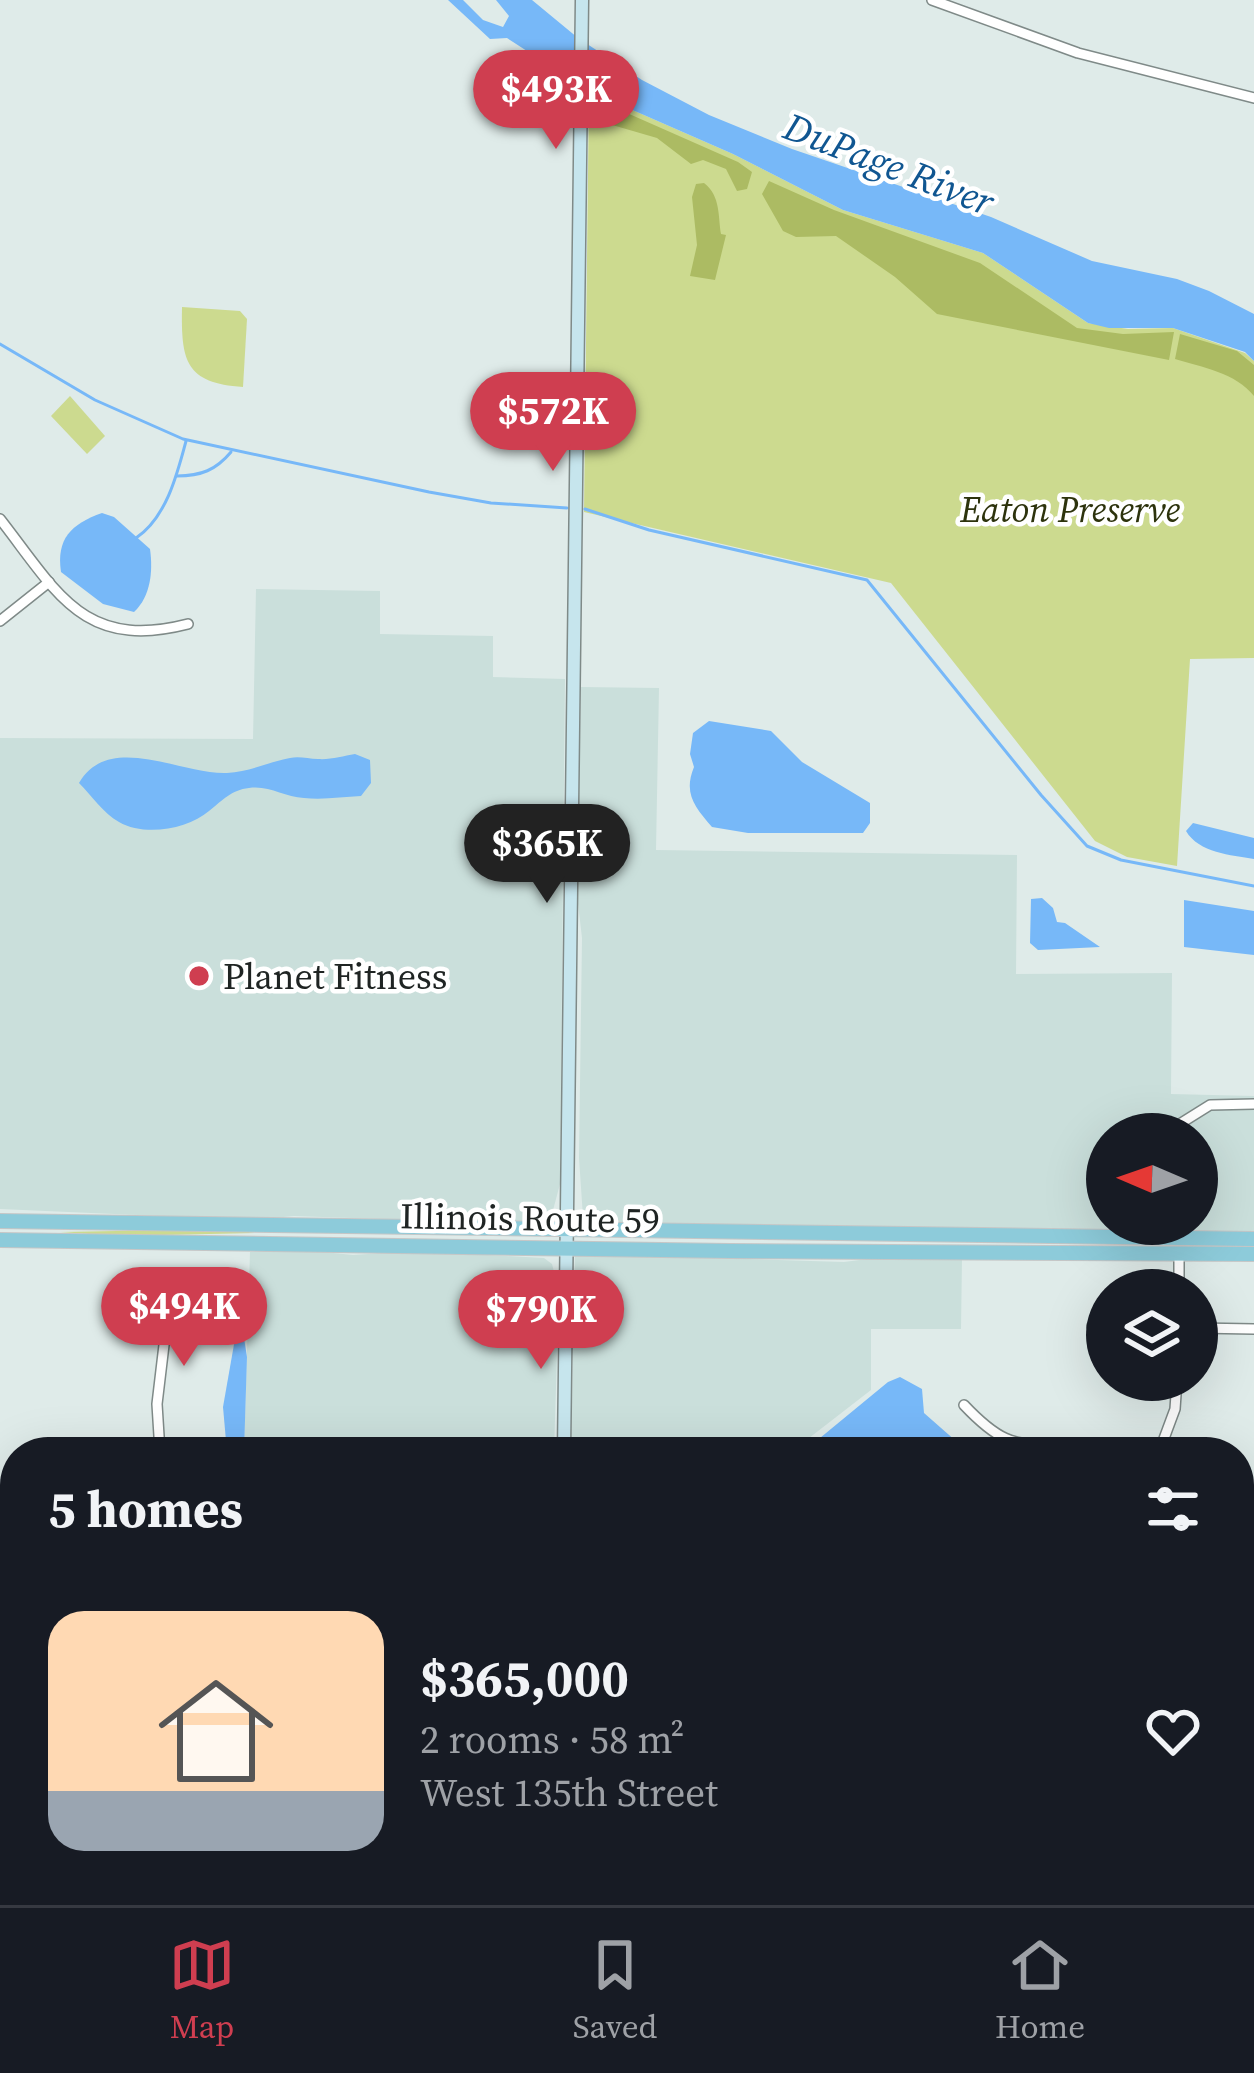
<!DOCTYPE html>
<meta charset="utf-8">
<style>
:root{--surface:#171b24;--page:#242831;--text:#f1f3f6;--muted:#9ea1a6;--line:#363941;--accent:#cf3e50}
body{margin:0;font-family:"Source Serif 4",serif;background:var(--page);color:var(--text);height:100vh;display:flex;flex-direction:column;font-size:45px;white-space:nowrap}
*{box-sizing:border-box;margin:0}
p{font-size:39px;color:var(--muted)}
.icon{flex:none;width:66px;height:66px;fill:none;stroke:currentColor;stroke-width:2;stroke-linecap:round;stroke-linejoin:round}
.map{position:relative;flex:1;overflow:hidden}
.panel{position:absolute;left:0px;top:1437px;width:1254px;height:468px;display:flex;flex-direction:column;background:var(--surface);border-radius:48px 48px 0 0;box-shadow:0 12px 48px #0002}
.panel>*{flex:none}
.needle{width:78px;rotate:272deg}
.buttons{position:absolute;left:1086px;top:1113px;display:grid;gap:24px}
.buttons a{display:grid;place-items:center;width:132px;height:132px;border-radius:50%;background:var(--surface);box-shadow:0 12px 48px #0002;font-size:60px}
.price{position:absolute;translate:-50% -102px;padding:0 27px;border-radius:42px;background:var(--accent);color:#fff;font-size:39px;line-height:78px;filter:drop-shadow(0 3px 6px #0008)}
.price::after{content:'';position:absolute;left:50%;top:72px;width:36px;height:27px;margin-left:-18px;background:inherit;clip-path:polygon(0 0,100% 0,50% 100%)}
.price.current{background:#222;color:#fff}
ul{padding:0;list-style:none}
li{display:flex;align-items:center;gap:36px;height:300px;padding:0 48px}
li span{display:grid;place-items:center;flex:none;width:336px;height:240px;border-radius:36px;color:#555}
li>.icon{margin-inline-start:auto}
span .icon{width:144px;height:144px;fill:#fffc;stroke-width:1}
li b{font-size:51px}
h2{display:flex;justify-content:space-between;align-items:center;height:144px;padding:0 48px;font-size:51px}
.tabs{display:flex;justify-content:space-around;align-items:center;height:168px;border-top:3px solid var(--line);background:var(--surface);font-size:33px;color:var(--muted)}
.tabs a{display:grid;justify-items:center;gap:6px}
.tabs .current{color:var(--accent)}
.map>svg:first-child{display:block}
.built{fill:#cadfdb;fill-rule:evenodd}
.green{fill:#ccda8f}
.forest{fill:#acbb63}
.water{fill:#77b8f8}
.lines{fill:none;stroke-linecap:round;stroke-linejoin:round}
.stream{stroke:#77b8f8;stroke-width:3}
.street-casing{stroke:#7f8a88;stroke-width:12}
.secondary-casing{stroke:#7f8a88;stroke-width:15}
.primary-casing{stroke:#c5c6c6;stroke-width:16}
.street{stroke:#fff;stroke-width:9}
.secondary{stroke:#c6e5ed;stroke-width:12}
.primary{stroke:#8dcbda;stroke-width:14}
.poi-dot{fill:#cf3e50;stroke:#fff;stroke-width:4.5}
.labels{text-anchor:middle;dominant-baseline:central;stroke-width:9;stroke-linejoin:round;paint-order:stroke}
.park-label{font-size:36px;font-style:italic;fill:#2d330d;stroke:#fff}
.poi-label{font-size:36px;fill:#1f2423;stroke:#fff;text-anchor:start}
.street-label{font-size:36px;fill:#1f2423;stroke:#fff}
.water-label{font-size:39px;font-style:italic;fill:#105691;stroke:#fff}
</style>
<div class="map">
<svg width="1254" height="1905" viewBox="0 0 1254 1905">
<rect width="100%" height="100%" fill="#dfebe9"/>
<g class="built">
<polygon points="256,589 380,591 380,634 493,636 493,677 565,679 560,1184 552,1214 544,1220 522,1224 294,1216 252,1220 0,1209 0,738 253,739"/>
<path d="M581 687 659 688 656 850 1017 855 1016 974 1172 973 1171 1094 1254 1096V1234L1150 1228 918 1233 836 1226 613 1225 583 1217 579 1158 582 938 577 895ZM1107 1134H1197V1224H1107Z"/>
<polygon points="293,1249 353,1255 413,1251 544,1258 552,1264 559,1291 554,1452 244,1452 250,1252"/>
<polygon points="575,1254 844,1262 883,1257 962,1258 961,1329 871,1329 871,1390 791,1452 571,1452"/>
</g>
<g class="green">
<polygon points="589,91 733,154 843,210 983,253 1088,323 1128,329 1173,328 1245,353 1254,361 1254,658 1190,659 1177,866 1127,857 1095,841 891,583 584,512"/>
<path d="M182 307 240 311 247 319 243 387C185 383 181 361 182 307Z"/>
<polygon points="70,396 105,436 87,454 51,416"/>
<polygon points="227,1229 255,1233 117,1236 60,1232"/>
<rect x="421" y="1890" width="129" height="15"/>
</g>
<g class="forest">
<polygon points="593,98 738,162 752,172 747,189 737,191 726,169 703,160 691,164 657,138 602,122 592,127"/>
<polygon points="769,181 834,210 980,263 1077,328 1123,334 1174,332 1169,360 937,314 895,277 836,236 796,237 783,231 762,194"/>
<path d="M704 183C721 196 718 217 721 234L726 235 715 280 690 276 697 245 692 197 696 184Z"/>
<path d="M1180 334 1237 351 1254 365V396C1236 373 1202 367 1175 359Z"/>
</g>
<g class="water">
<polygon points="448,0 463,0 483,20 503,27 509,16 496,0 532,0 578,38 642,80 709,115 792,149 991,217 1092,261 1177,279 1209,291 1254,314 1254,361 1245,352 1173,328 1109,328 1088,323 983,253 843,210 733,154 589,91 507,38 490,39"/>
<path d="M102 513 114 517 150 549C153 571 151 596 134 612L103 604 61 572C56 539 71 524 102 513Z"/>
<path d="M709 721 771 731 802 762 870 803V823L863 833H748L712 827C695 807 683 794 694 767L690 754 693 733Z"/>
<path d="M355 754 370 760 371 783 361 796C342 797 323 800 304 798 284 797 269 785 249 788 231 790 223 800 209 811 188 829 145 837 119 822 104 814 91 795 79 783 109 731 182 775 227 773 250 772 268 762 290 758 300 756 308 759 318 759 330 760 343 756 355 754Z"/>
<path d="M1193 823 1254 838V859C1231 855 1199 853 1186 831Z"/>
<polygon points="1042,898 1053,908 1057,922 1065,923 1100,947 1038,950 1030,943 1031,899"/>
<polygon points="1184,900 1254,911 1254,955 1184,947"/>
<polygon points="236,1333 244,1338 247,1357 244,1452 227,1452 223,1407"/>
<polygon points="900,1377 922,1389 924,1413 957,1442 958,1451 803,1452 888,1382"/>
<polygon points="14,1785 15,1821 6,1839 0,1839 0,1791"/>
</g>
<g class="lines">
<g class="stream">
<polyline points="0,344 95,400 183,439 429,492 491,503 567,508"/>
<path d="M177 476C201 476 216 470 231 452"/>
<polyline points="585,509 649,530 867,580 1041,795 1087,846 1121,860 1254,886"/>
<path d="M136 538C166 518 177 475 186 441"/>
</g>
<defs>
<g id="street">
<polyline points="932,0 1078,53 1254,98"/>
<path d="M0 519C57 592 83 651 188 624"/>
<polyline points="0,621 49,582"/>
<polyline points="1178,1125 1210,1105 1254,1104"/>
<polyline points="1179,1290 1179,1253"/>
<polyline points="1092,1326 1107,1327"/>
<polyline points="1197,1328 1254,1329"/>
<path d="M964 1405C1019 1463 1024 1433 1086 1452"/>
<polyline points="160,1452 157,1404 171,1286"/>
<polyline points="1159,1452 1175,1409 1177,1380"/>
<polyline points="0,1503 15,1509"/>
<polyline points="1239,1538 1254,1517"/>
<polyline points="0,1637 15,1637"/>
<polyline points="1239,1693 1254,1693"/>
<polyline points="0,1773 15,1763"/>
<polyline points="0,1886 15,1861"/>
<polyline points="922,1890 938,1905"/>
<polyline points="756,1905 760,1890"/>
<polyline points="1090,1905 1091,1890"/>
<polyline points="1202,1905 1202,1890"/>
</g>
<g id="secondary">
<polyline points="564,1452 582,0"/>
<polyline points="558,1905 558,1890"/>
</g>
<g id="primary">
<polyline points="0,1221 1254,1239"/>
<polyline points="0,1240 730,1251 1254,1254"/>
</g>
</defs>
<use href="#street" class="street-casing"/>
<use href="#secondary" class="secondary-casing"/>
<use href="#primary" class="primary-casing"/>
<use href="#street" class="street"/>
<use href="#secondary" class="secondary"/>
<use href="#primary" class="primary"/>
</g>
<circle class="poi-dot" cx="199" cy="976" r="12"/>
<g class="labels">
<g class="park-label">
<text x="1070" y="509">Eaton Preserve</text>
</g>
<g class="poi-label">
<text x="223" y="976">Planet Fitness</text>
</g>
<g class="street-label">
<text transform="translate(530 1218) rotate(1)">Illinois Route 59</text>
</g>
<g class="water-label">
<text transform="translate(889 164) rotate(21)">DuPage River</text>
</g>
</g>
</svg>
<div class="buttons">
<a><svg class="needle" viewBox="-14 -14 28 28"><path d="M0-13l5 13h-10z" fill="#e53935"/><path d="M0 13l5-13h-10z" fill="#9ea1a6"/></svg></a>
<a><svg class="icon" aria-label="layers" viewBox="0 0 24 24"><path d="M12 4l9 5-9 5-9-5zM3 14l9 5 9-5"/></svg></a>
</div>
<b class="price" style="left:556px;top:152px">$493K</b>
<b class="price" style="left:553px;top:474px">$572K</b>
<b class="price current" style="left:547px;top:906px">$365K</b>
<b class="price" style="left:184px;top:1369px">$494K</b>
<b class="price" style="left:541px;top:1372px">$790K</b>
<section class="panel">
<h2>5 homes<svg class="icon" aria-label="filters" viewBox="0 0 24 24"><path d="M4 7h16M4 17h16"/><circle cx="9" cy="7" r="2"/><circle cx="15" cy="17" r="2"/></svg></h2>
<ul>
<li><span style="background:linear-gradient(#ffd9b3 75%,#9aa5b1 0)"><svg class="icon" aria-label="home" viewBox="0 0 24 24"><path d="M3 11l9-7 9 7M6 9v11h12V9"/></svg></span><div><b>$365,000</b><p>2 rooms · 58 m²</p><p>West 135th Street</p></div><svg class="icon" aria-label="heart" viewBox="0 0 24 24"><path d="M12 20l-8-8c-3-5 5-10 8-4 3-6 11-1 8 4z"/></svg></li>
</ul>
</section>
</div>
<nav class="tabs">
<a class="current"><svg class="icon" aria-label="map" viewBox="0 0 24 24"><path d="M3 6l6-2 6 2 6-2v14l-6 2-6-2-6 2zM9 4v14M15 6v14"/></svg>Map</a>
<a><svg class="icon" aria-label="saved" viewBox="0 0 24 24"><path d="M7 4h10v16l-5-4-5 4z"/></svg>Saved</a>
<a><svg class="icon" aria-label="home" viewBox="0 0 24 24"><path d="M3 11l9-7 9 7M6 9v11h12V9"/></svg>Home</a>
</nav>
